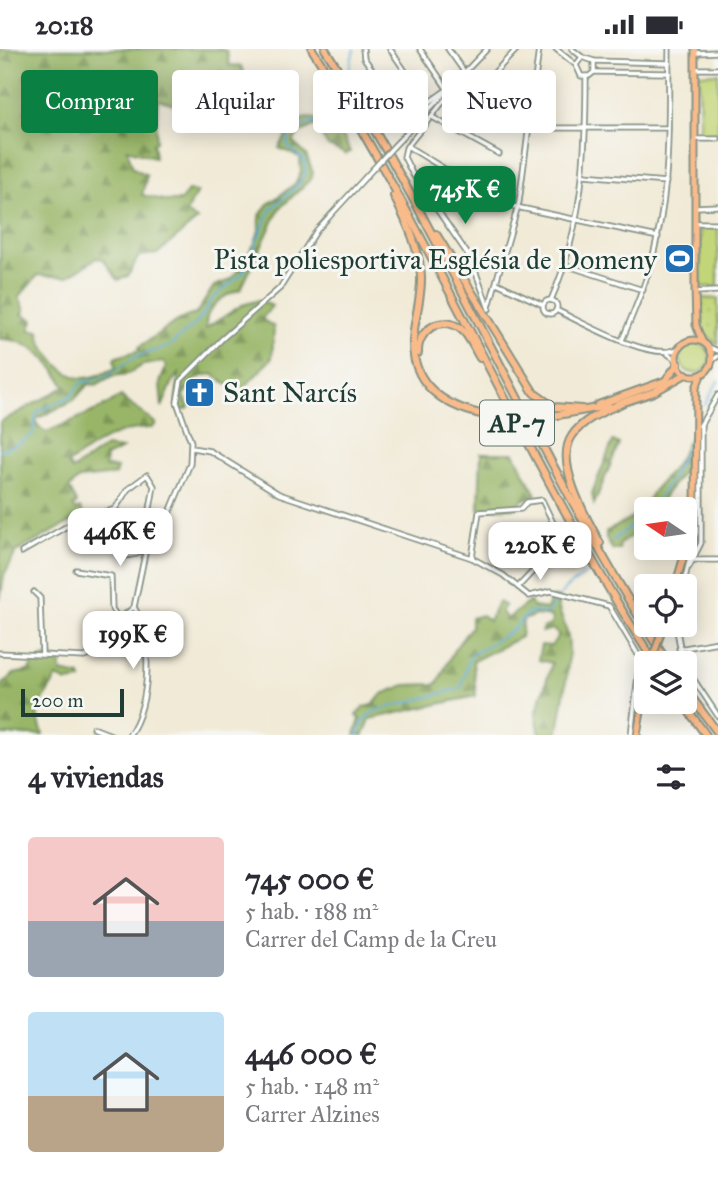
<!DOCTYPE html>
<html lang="es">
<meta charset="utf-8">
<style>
:root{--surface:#fff;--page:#f2f2f3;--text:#2b2b33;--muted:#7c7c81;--accent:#0b8043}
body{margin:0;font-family:"IM FELL Great Primer",serif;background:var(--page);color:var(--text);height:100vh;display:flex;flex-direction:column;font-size:26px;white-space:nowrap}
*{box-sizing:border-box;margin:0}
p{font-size:23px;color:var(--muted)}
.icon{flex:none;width:38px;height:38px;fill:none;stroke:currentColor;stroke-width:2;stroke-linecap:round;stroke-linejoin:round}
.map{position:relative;height:686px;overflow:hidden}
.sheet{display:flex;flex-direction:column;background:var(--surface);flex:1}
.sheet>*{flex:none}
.top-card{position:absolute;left:21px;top:21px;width:677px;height:63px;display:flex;gap:14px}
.needle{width:46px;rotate:283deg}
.controls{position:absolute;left:634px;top:448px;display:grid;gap:14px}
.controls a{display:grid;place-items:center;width:63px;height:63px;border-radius:7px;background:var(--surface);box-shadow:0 4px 18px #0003;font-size:35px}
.scale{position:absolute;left:21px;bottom:18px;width:103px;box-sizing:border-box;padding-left:7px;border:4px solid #1f3d34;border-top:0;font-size:19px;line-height:24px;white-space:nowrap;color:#1f3d34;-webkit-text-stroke:5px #f6f6f2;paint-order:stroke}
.price{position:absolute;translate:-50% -60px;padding:0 16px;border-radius:14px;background:#fff;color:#222;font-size:23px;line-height:46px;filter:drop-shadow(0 2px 4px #0008)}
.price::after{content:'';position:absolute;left:50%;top:42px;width:21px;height:16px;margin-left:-10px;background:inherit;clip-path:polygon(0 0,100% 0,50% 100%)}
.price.active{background:var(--accent);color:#fff}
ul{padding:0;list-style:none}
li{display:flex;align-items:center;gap:21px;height:175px;padding:0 28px}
li span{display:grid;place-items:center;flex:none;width:196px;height:140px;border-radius:7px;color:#555}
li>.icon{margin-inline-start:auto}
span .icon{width:84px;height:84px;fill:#fffc;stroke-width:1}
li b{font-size:30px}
h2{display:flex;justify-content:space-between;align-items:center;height:84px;padding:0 28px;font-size:30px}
.tag{padding:0 24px;border-radius:7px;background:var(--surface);box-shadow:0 4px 18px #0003;font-size:24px;line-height:63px}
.tag.active{background:var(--accent);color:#fff}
.status{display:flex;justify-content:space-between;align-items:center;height:49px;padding:0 35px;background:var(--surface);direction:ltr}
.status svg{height:19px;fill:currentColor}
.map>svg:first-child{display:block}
.grass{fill:#c2d578;stroke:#708956;stroke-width:2}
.forest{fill:url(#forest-firs);stroke:#5c7a4e;stroke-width:2}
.park{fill:url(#park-dots);stroke:#708956;stroke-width:2}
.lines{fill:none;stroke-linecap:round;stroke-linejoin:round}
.stream{stroke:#62adda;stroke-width:2}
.highway-tunnel{stroke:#c7c7b6;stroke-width:6;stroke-dasharray:6 3;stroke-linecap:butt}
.minor-casing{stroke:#889486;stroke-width:7}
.major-casing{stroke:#889486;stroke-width:9}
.highway-casing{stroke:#889486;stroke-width:10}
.minor{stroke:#fff;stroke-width:3.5}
.major{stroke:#fabb8b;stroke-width:5}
.highway{stroke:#fabb8b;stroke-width:6}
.minor-bridge-casing{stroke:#889486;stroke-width:7;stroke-linecap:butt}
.major-bridge-casing{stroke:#889486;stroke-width:9;stroke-linecap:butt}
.minor-bridge{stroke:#fff;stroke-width:3.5}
.major-bridge{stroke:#fabb8b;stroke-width:5}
.labels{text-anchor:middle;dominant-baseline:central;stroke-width:6;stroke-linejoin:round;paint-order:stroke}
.shield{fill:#f6f6f2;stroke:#60746d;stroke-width:2}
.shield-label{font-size:26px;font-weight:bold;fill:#1f3d34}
.poi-label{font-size:28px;fill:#1f3d34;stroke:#f6f6f2;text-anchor:end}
</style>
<div class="status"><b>20:18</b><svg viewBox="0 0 49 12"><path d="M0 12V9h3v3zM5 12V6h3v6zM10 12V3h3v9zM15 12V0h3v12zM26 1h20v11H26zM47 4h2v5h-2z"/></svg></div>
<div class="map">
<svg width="718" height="686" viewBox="0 0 718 686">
<defs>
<pattern id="forest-firs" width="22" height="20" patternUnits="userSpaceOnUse" patternTransform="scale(1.75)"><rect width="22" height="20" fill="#99b668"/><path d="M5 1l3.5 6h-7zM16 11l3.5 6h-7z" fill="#7c9556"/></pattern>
<pattern id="park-dots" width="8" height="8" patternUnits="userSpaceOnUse" patternTransform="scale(1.75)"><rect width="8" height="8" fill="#c2d578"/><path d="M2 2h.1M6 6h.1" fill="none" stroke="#a6b868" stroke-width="1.8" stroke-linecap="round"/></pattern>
</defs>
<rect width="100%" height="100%" fill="#f6f6f2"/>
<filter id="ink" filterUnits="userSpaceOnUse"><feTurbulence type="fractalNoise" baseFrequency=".0143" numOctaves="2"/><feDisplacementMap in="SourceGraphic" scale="14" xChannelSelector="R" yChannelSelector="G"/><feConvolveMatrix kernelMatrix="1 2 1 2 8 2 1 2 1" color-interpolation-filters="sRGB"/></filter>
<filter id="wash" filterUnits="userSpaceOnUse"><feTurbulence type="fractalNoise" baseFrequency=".00686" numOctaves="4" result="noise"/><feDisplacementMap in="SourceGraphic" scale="28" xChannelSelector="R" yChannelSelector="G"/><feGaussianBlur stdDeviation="1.57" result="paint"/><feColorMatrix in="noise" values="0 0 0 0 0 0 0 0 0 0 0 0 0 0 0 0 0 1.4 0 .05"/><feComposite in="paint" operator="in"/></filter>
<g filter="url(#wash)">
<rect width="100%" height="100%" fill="#f1ead7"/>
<g class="grass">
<polygon points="718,24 718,84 700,85 699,25"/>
<polygon points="700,179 718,179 718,238 701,238"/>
<circle cx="695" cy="309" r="15"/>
</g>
<g class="forest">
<path d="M0 0H219L227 2 229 16 241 17C250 37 250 55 234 71V79C204 82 188 55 158 51L156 93 153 94 155 108 127 100 133 119 147 126 142 146 167 152H180L188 142 197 143 186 164 197 171 157 205 139 207 128 227 118 231 103 210 97 209 67 228 38 226 19 248 25 261 22 265 33 271 30 281 39 282C40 300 64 328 83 329 94 330 106 323 116 319L114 309 140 301 139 298C157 287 176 269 196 265L214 237 230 231 236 224 255 194 260 178 259 168 267 156 295 135 301 123 300 108 279 99 291 79 304 69 319 70 325 57 335 68 350 103 346 105 328 97 315 76 299 84 293 93 306 106 313 124 311 130 279 160 241 240C224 246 204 258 206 279L242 256 259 251 272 257 262 270 274 278 272 309 239 344 213 325C196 327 191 332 184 346L189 359 180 363 176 351 179 325 174 330 162 358 160 334 166 317 163 313 143 316 128 325 112 327 96 336 88 335 74 351 36 370 38 378 47 383 99 360 121 347C132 359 144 363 156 375L152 379C118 378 95 395 68 415L72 421 105 398 122 400 106 408 105 418 117 419 115 426 79 430 69 439 77 454 73 457 75 461 80 459 83 466 16 503 4 527 0 551V373L65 338C53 313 30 290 0 290Z"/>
<path d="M693 383C694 429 671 427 657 460H646V476L620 495 619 501H613L606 490V483L639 465 654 441 675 417Z"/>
<polygon points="613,392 619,395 594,455 592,444"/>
<polygon points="481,404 514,404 536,446 522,451 518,459 479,460"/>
<path d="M552 548H557C557 564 566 574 568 588 572 608 561 665 557 686H540L536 665 552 614 538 611 541 596 551 597 559 586 552 580 542 583 543 579 551 576 552 568 535 566 523 571 521 588 473 612 476 647 370 670 364 686H355L360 670 356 666 364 658 373 656 382 645 405 636 437 635 454 601 471 578V569L482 566 489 572 498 553 505 557 501 562 507 570 530 552 533 558 547 560Z"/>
<polygon points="48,607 61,612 61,623 80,627 82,631 67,633 57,628 36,662 43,686 0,686 0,638 14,625 28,622 36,612"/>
</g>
<polygon class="park" points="700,249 718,250 718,295 702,283"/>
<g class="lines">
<g class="stream">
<polyline points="349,22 354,0"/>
<polyline points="705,356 718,332"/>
<path d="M0 401 18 395 33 385 37 363 71 347 81 334 106 328 135 308 169 297 197 274 213 249 243 224 270 161 299 135 306 122 304 111 287 96C289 77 304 76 320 73L331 53"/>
<polyline points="650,460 672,429 691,389"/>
<polyline points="611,493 646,465"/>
<polyline points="358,686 365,669 375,662 461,639 470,607 513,581 529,563 548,564 566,539 586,525"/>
</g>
</g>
</g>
<g filter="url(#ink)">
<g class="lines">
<polyline class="highway-tunnel" points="504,369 535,370"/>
<defs>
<g id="minor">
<polyline points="363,0 364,9 407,69 445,42"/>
<polyline points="390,0 427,54"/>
<polyline points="420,0 450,44 406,99 404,108 412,124 471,210 489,260"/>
<polyline points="448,0 465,24"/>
<polyline points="556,0 576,16"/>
<polyline points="572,0 582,8"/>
<polyline points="696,4 718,3"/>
<polyline points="582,8 594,12 669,14"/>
<polyline points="582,8 576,16 581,27 589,27 594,23 594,12"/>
<polyline points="695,20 718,20"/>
<polyline points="594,23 669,24"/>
<polyline points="457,32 517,74 530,79 668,79"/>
<polyline points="475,44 517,0"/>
<polyline points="432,68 499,105"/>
<polyline points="696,90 718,90"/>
<polyline points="394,97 487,0"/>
<polyline points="407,97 502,155 658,188"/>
<polyline points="584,126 666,133"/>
<polyline points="696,158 718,157"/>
<polyline points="695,174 718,174"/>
<polyline points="565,216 643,241"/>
<polyline points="497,234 543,256"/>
<polyline points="695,243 718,242"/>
<circle cx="550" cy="258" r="7"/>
<path d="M551 251C583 178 586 106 586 28"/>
<polyline points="489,258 519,153 539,0"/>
<path d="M556 261C582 273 654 315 679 299"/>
<path d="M622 291C636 258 650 225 657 189 671 127 668 63 669 0"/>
<polyline points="709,298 718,302"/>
<polyline points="668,305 677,311"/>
<polyline points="712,312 718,307"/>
<polyline points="700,377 718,346"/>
<polyline points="192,399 210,402 279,445 472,509 503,526 529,547 551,542 609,557 640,609 631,686"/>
<polyline points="22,503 76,472 115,460 128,440 147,426 154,437 146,483 149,493"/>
<polyline points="125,507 137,505 146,491"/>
<polyline points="472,509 479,463 521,460 527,453 542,451 557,482"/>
<polyline points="694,511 718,511"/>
<polyline points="689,518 701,494 701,376"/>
<polyline points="76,521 111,527 112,560 119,570"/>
<polyline points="683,537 696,484 697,457"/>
<polyline points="518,538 536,519 549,511"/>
<polyline points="34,543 40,549 42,605"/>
<polyline points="676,576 683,614"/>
<polyline points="679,600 718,593"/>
<polyline points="0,604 84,608 102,602 116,573 134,558 146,500 170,463 190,415 191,393 177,353 181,331 222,290 280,239 317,181 372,121"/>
<polyline points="684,616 718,667"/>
<polyline points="93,679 111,686"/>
<path d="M129 686C151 657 153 588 134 558"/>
</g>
<g id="major">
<polyline points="695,0 695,238 696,276 702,292"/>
<circle cx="694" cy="309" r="18"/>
<polyline points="675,537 687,497 695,455 696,339 701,326"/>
<polyline points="660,587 663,576"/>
<polyline points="637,686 646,634"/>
</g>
<g id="highway">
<path d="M312 0C439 198 527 417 655 614"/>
<path d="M325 0C452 198 540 418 668 614"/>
<path d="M394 147C407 174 419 197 421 227 422 249 414 270 413 291 411 345 459 364 504 369"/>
<polyline points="436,185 534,344 554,358 582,360"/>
<path d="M418 304C417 281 442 265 461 280 470 287 474 300 480 309"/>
<polyline points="618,355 654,343 686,325"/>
<polyline points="598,356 665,332 678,315"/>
<polyline points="535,370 608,357"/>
<path d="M600 494C586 469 554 413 572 387 583 370 604 362 622 354"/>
<polyline points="684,638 718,684"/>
<polyline points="682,653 706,686"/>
</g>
</defs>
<use href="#minor" class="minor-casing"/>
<use href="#major" class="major-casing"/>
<use href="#highway" class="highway-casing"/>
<use href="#minor" class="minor"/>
<use href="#major" class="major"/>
<use href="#highway" class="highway"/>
<defs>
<polyline id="minor-bridge" points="372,121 394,97"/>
<polyline id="major-bridge" points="651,614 660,587"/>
</defs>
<use href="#minor-bridge" class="minor-bridge-casing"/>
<use href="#major-bridge" class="major-bridge-casing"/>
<use href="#minor-bridge" class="minor-bridge"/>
<use href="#major-bridge" class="major-bridge"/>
</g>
</g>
<defs>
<symbol id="stadium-square" viewBox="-11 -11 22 22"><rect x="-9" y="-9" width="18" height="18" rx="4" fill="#1f6fb2" stroke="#f6f6f2"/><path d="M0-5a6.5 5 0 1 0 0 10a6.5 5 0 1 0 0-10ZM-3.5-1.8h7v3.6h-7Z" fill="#fff"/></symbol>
<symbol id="church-square" viewBox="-11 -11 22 22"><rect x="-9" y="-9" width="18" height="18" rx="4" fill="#1f6fb2" stroke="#f6f6f2"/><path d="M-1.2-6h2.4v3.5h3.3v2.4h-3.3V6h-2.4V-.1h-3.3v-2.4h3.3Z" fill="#fff"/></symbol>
</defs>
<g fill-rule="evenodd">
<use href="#stadium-square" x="662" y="192" width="35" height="35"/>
<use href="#church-square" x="182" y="326" width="35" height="35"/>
</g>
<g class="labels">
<rect class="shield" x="480" y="351.5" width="74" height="45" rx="5"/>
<g class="shield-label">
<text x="517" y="374">AP-7</text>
</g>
<g class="poi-label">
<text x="657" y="210">Pista poliesportiva Església de Domeny</text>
<text x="223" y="343" text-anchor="start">Sant Narcís</text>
</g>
</g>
</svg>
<div class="controls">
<a><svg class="needle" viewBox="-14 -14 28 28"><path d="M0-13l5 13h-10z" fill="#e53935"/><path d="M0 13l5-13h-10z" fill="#7c7c81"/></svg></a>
<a><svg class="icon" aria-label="locate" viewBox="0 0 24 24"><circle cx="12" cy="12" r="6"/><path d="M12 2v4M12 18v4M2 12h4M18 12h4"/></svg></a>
<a><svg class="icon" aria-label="layers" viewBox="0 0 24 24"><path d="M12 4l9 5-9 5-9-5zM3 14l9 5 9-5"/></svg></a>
</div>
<div class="scale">200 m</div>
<b class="price active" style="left:465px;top:177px">745K €</b>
<b class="price" style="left:120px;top:519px">446K €</b>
<b class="price" style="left:540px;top:533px">220K €</b>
<b class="price" style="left:133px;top:622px">199K €</b>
<div class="top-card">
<a class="tag active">Comprar</a>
<a class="tag">Alquilar</a>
<a class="tag">Filtros</a>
<a class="tag">Nuevo</a>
</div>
</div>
<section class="sheet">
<h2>4 viviendas<svg class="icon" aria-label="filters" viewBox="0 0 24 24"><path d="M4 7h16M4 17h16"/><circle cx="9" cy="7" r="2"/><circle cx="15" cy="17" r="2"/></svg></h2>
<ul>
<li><span style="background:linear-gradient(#f6c9c9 60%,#9aa5b1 0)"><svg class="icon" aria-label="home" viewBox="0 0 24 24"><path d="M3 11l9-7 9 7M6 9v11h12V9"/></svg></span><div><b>745 000 €</b><p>5 hab. · 188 m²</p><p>Carrer del Camp de la Creu</p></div></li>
<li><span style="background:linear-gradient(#bfe0f5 60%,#b9a48a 0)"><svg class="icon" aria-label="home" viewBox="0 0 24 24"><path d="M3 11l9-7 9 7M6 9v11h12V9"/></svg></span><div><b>446 000 €</b><p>5 hab. · 148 m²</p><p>Carrer Alzines</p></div></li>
</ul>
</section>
